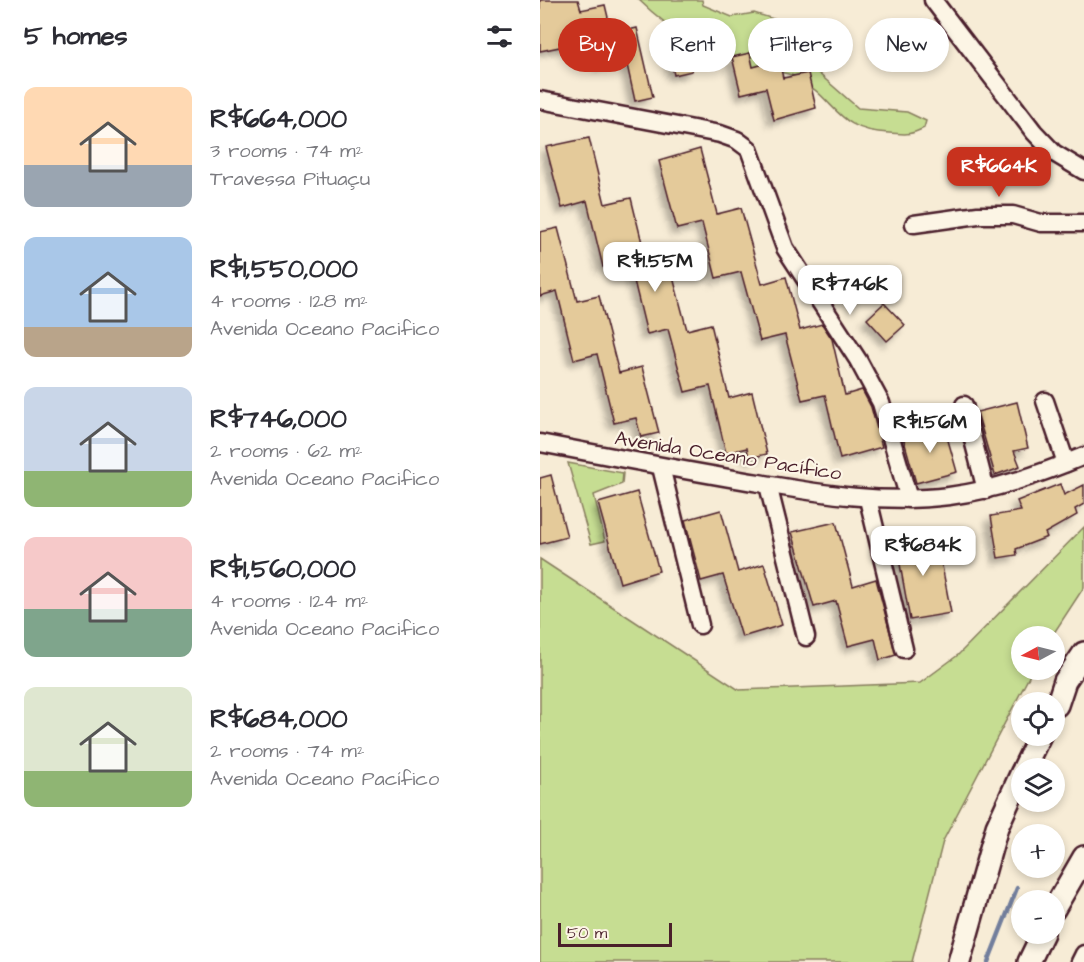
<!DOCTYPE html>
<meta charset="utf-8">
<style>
:root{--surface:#fff;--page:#f7f7f7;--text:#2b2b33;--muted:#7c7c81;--accent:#c8321e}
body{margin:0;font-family:"Architects Daughter",sans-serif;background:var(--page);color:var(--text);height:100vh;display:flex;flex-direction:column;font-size:22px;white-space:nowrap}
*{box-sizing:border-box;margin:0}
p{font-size:20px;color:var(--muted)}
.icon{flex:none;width:33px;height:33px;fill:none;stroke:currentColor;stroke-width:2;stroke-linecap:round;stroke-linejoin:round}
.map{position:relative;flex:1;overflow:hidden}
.details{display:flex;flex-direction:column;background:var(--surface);width:540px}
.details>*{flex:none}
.hud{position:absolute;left:18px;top:18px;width:435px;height:54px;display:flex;gap:12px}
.needle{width:39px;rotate:263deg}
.controls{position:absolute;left:471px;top:626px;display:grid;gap:12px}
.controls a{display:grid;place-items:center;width:54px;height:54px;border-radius:50%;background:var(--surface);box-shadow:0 3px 9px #0003;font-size:30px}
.scale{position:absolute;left:18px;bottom:15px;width:114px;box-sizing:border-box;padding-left:6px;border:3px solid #4a1f2b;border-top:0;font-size:16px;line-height:21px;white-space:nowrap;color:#4a1f2b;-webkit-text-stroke:4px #fcf5e5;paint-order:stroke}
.price{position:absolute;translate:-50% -51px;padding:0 14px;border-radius:12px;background:#fff;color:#222;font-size:20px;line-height:39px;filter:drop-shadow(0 2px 3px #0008)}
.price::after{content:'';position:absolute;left:50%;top:36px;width:18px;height:14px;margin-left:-9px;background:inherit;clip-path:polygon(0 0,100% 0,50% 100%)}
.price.active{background:var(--accent);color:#fff}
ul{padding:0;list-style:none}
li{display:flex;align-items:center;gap:18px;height:150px;padding:0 24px}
li span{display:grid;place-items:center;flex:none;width:168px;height:120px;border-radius:12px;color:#555}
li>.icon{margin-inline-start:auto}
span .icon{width:72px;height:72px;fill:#fffc;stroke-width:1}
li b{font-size:26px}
h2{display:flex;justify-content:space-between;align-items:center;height:72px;padding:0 24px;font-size:26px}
.chip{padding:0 21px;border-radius:27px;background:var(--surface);box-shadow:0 3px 9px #0003;font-size:21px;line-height:54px}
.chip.active{background:var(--accent);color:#fff}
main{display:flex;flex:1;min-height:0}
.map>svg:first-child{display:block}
.green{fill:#c6dd92;stroke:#887e5e;stroke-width:1.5}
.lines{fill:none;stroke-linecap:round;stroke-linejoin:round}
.stream{stroke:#727e9c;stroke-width:4.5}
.building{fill:#e4ca9a;stroke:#4a1f2b;stroke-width:1.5;filter:url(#shadow)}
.minor-casing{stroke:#4a1f2b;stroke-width:21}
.major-casing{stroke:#4a1f2b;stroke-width:26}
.minor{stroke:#fcf5e5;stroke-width:16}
.major{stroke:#fcf5e5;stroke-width:21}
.labels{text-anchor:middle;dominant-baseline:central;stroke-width:4.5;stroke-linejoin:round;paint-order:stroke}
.street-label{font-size:20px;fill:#4a1f2b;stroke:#fcf5e5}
</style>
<main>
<section class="details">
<h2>5 homes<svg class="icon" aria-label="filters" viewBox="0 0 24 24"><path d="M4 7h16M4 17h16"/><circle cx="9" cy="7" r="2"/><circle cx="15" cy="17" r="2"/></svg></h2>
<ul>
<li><span style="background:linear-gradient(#ffd9b3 65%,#9aa5b1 0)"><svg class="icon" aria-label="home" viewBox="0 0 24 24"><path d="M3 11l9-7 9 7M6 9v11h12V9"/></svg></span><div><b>R$664,000</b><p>3 rooms · 74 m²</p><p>Travessa Pituaçu</p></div></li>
<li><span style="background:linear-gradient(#a9c7e8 75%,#b9a48a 0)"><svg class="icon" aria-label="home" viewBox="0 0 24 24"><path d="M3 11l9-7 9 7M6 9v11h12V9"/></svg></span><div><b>R$1,550,000</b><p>4 rooms · 128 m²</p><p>Avenida Oceano Pacifico</p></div></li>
<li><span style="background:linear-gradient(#c9d6e8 70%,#8fb573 0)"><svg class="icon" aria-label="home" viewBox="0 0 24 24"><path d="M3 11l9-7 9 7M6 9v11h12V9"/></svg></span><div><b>R$746,000</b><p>2 rooms · 62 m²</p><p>Avenida Oceano Pacifico</p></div></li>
<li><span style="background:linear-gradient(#f6c9c9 60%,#7fa58c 0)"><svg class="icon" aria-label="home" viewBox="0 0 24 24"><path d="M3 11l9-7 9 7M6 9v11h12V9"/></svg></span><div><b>R$1,560,000</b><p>4 rooms · 124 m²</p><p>Avenida Oceano Pacifico</p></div></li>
<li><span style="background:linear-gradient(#dfe7d0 70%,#8fb573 0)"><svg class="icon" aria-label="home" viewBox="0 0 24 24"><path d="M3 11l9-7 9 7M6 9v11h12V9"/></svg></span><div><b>R$684,000</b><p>2 rooms · 74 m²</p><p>Avenida Oceano Pacífico</p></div></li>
</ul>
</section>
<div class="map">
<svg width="544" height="962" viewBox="0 0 544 962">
<defs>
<filter id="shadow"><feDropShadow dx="-5.5" dy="5.5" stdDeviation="3" flood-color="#0004"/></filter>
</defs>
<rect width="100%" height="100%" fill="#f7ecd6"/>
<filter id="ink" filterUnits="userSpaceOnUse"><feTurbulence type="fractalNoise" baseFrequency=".0167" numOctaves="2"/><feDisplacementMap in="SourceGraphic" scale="12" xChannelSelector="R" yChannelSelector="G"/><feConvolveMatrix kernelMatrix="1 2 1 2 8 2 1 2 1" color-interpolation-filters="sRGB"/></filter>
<g filter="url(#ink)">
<g class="green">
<path d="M99 0H162L163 5 192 17 214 13 250 24 269 65 318 108 367 112 386 121 384 128C368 136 366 134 349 133 296 131 298 101 258 78 246 71 227 71 213 67 171 55 131 31 99 0Z"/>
<polygon points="28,463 83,473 82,484 54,495 65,541 51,544"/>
<polygon points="544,527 544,587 512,636 482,636 482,669 493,669 403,841 372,962 0,962 0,559 199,690 380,683 418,655"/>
</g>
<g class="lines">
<polyline class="stream" points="448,962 477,888"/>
</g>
<g class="building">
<polygon points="0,0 38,0 41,10 65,5 72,34 97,28 113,97 95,101 86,60 60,65 54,40 0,51"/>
<polygon points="144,33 152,71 134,75 126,37"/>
<polygon points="210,53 213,67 239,60 243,78 268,73 276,108 234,120 226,88 201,94 192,57"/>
<polygon points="49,138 65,204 91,198 107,263 128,258 147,330 171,324 189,398 212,392 227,454 209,458 207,448 186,453 170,386 145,392 128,329 107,334 89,260 63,267 47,201 22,208 6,147"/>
<polygon points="160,149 177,214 201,208 222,284 246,277 260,330 282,324 292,339 305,395 322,390 331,407 342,447 300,459 285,395 262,400 245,335 220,341 201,272 176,278 162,223 137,229 119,161"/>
<polygon points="18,228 37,301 59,296 79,373 102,367 119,433 101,437 96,418 74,423 57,354 34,360 17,291 0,296 0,232"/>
<polygon points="344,303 365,325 347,341 327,319"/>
<polygon points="477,402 488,448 474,451 480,466 455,475 437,412"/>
<polygon points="404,426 417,472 376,483 363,437"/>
<polygon points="11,475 27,537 0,544 0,478"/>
<polygon points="520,484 524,495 544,485 544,504 535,509 537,515 505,533 507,537 476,549 477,555 458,558 451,516 481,511 477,501"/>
<polygon points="97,492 119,571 80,583 58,503"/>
<polygon points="181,510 198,572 224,564 242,625 202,637 183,575 161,581 145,520"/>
<polygon points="296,522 313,586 336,579 356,655 340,660 335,639 308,646 296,601 274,607 252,532"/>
<polygon points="396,534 411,613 370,620 356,542"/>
</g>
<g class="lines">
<defs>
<g id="minor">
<polyline points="393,0 494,132 514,153 544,171"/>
<polyline points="0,100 180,134 197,140 209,149 245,248 318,360 341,403 369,499"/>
<polyline points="374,224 438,215 473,215 501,223 544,223"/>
<polyline points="505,401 526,463"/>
<polyline points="424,405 446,490"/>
<path d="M0 443C73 457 146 471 219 483 283 494 345 504 409 496 456 490 500 474 544 456"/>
<polyline points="121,467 160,625"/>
<polyline points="228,485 266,637"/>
<polyline points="328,499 364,649"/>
<polyline points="540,962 544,954"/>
</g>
<g id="major">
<polyline points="517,705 525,681 544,653"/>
<polyline points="484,768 500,735"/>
<polyline points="514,909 544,857"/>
<polyline points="419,962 457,827 482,772"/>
<polyline points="489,962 503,933"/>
</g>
</defs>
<use href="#minor" class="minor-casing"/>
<use href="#major" class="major-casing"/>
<use href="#minor" class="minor"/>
<use href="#major" class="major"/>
</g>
</g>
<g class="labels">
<g class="street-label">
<text transform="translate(188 456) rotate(9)">Avenida Oceano Pacífico</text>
</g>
</g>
</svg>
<div class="controls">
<a><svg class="needle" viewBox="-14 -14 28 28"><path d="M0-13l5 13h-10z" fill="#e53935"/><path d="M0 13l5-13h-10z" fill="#7c7c81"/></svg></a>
<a><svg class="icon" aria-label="locate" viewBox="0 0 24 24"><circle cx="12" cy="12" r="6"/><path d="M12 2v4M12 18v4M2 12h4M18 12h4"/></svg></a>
<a><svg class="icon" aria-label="layers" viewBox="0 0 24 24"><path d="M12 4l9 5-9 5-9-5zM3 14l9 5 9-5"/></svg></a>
<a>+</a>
<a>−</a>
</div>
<div class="scale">50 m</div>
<b class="price active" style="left:459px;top:198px">R$664K</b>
<b class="price" style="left:115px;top:293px">R$1.55M</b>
<b class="price" style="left:310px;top:316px">R$746K</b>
<b class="price" style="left:390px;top:454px">R$1.56M</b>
<b class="price" style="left:383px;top:577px">R$684K</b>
<div class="hud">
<a class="chip active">Buy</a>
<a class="chip">Rent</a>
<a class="chip">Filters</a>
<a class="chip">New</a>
</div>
</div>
</main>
